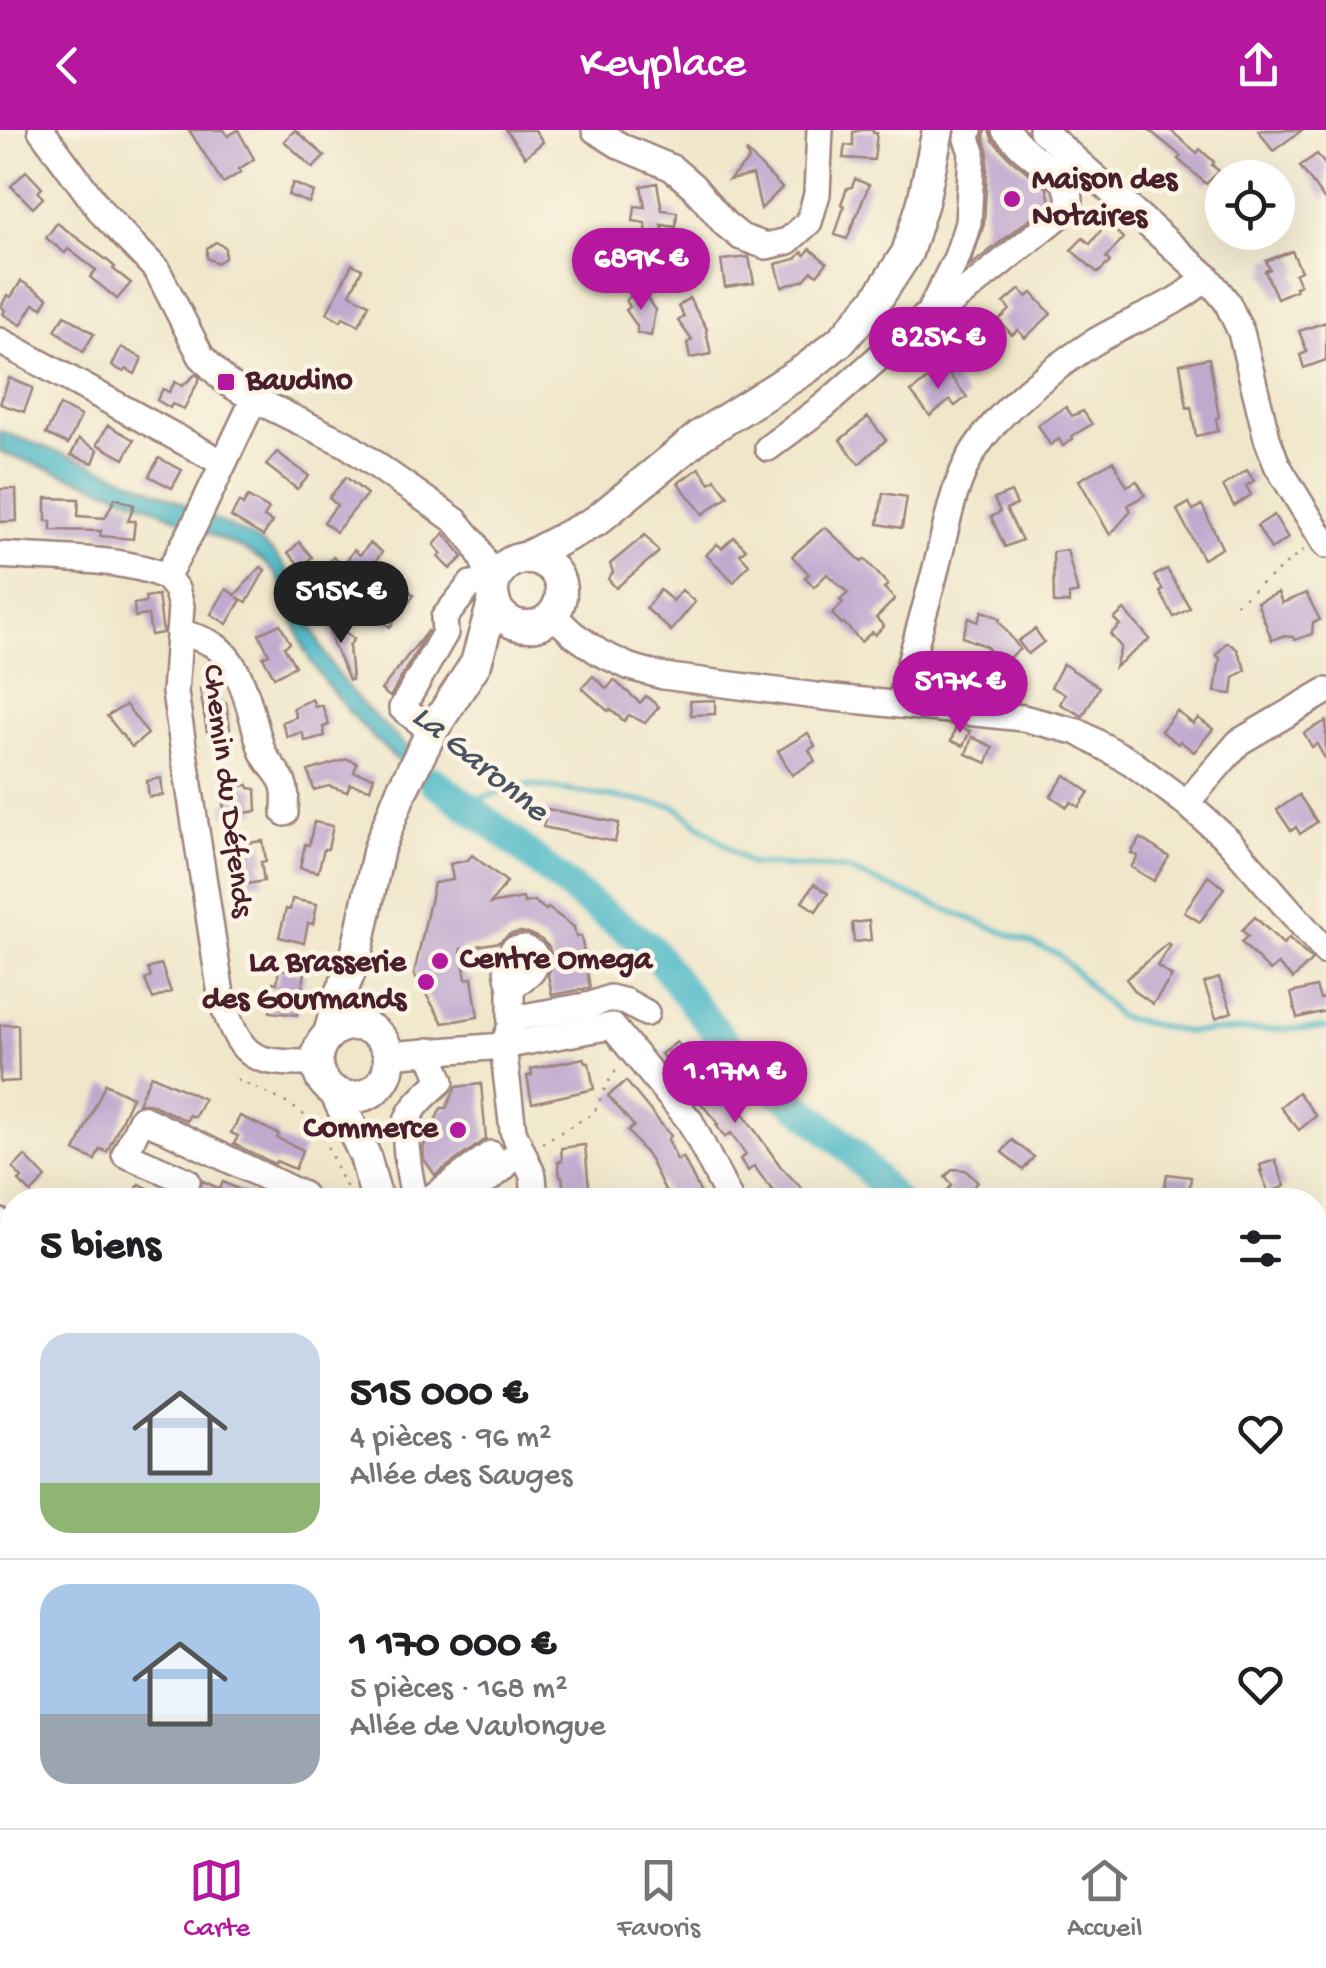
<!DOCTYPE html>
<html lang="fr">
<meta charset="utf-8">
<style>
:root{--surface:#fff;--page:#f6f6f6;--text:#202124;--muted:#757577;--line:#e0e0e0;--accent:#b5179e}
body{margin:0;font-family:"Gochi Hand",sans-serif;background:var(--page);color:var(--text);height:100vh;display:flex;flex-direction:column;font-size:38px;white-space:nowrap}
*{box-sizing:border-box;margin:0}
p{font-size:32px;color:var(--muted)}
.icon{flex:none;width:55px;height:55px;fill:none;stroke:currentColor;stroke-width:2;stroke-linecap:round;stroke-linejoin:round}
.map{position:relative;flex:1;overflow:hidden}
.drawer{position:absolute;left:0px;top:1058px;width:1328px;height:642px;display:flex;flex-direction:column;background:var(--surface);border-radius:40px 40px 0 0;box-shadow:0 10px 40px #0002}
.drawer>*{flex:none}
.buttons{position:absolute;left:1205px;top:30px;display:grid;gap:20px}
.buttons a{display:grid;place-items:center;width:90px;height:90px;border-radius:50%;background:var(--surface);box-shadow:0 10px 40px #0002;font-size:50px}
.price{position:absolute;translate:-50% -85px;padding:0 22px;border-radius:35px;background:var(--accent);color:#fff;font-size:32px;line-height:65px;filter:drop-shadow(0 2px 5px #0008)}
.price::after{content:'';position:absolute;left:50%;top:60px;width:30px;height:22px;margin-left:-15px;background:inherit;clip-path:polygon(0 0,100% 0,50% 100%)}
.price.selected{background:#222;color:#fff}
ul{padding:0;list-style:none}
li{display:flex;align-items:center;gap:30px;height:250px;padding:0 40px}
li+li{border-top:2px solid var(--line)}
li span{display:grid;place-items:center;flex:none;width:280px;height:200px;border-radius:30px;color:#555}
li>.icon{margin-inline-start:auto}
span .icon{width:120px;height:120px;fill:#fffc;stroke-width:1}
li b{font-size:42px}
h2{display:flex;justify-content:space-between;align-items:center;height:120px;padding:0 40px;font-size:42px}
header{display:flex;justify-content:space-between;align-items:center;height:130px;padding:0 40px;background:var(--accent);color:#fff;font-size:45px;font-weight:600}
.menu{display:flex;justify-content:space-around;align-items:center;height:140px;border-top:2px solid var(--line);background:var(--surface);font-size:28px;color:var(--muted)}
.menu a{display:grid;justify-items:center;gap:5px}
.menu .selected{color:var(--accent)}
.map>svg:first-child{display:block}
.industrial{fill:#c6c0d9}
.forest{fill:#98b365;stroke:#716948;stroke-width:2.5}
.water{fill:#4ab7c6;stroke:#4a6b78;stroke-width:2.5}
.lines{fill:none;stroke-linecap:round;stroke-linejoin:round}
.stream{stroke:#4ab7c6;stroke-width:5}
.river{stroke:#4ab7c6;stroke-width:30}
.building{fill:#c0a9cf}
.minor-casing{stroke:#9d837b;stroke-width:30}
.major-casing{stroke:#9d837b;stroke-width:35}
.path{stroke:#9d837b;stroke-width:2.5;stroke-dasharray:2.5 8;stroke-linecap:butt}
.minor{stroke:#fff;stroke-width:25}
.major{stroke:#fff;stroke-width:30}
.poi-dot{fill:#b5179e;stroke:#fcf5e5;stroke-width:4}
.labels{text-anchor:middle;dominant-baseline:central;stroke-width:9;stroke-linejoin:round;paint-order:stroke}
.poi-label{font-size:32px;font-weight:bold;fill:#4a1f2b;stroke:#fcf5e5;text-anchor:start}
.street-label{font-size:32px;fill:#4a1f2b;stroke:#fcf5e5}
.water-label{font-size:35px;font-style:italic;fill:#4a5461;stroke:#fcf5e5}
</style>
<header><svg class="icon" aria-label="back" viewBox="0 0 24 24"><path d="M15 5l-7 7 7 7"/></svg>Keyplace<svg class="icon" aria-label="share" viewBox="0 0 24 24"><path d="M12 15V3M7 8l5-5 5 5M5 13v7h14v-7"/></svg></header>
<div class="map">
<svg width="1326" height="1698" viewBox="0 0 1326 1698">
<rect width="100%" height="100%" fill="#fcf5e5"/>
<filter id="ink" filterUnits="userSpaceOnUse"><feTurbulence type="fractalNoise" baseFrequency=".01" numOctaves="2"/><feDisplacementMap in="SourceGraphic" scale="20" xChannelSelector="R" yChannelSelector="G"/><feConvolveMatrix kernelMatrix="1 2 1 2 8 2 1 2 1" color-interpolation-filters="sRGB"/></filter>
<filter id="wash" filterUnits="userSpaceOnUse"><feTurbulence type="fractalNoise" baseFrequency=".0048" numOctaves="4" result="noise"/><feDisplacementMap in="SourceGraphic" scale="40" xChannelSelector="R" yChannelSelector="G"/><feGaussianBlur stdDeviation="2.25" result="paint"/><feColorMatrix in="noise" values="0 0 0 0 0 0 0 0 0 0 0 0 0 0 0 0 0 1.4 0 .05"/><feComposite in="paint" operator="in"/></filter>
<g filter="url(#wash)">
<rect width="100%" height="100%" fill="#f0e7cb"/>
<polygon class="industrial" points="1068,1688 1116,1688 1150,1698 1043,1698"/>
<g class="forest">
<polygon points="0,1360 12,1366 12,1688 672,1688 678,1698 0,1698"/>
<polygon points="1326,1465 1326,1681 1315,1658 1315,1484"/>
<polygon points="993,1688 1068,1688 1043,1698 1001,1698"/>
<polygon points="1116,1688 1263,1688 1280,1698 1150,1698"/>
</g>
<path class="water" d="M0 301C67 326 136 348 198 381 221 394 246 401 266 417 301 443 304 486 324 522 357 584 420 620 463 673 413 656 331 570 306 523 294 499 288 456 271 439 256 423 232 414 212 405 182 391 153 376 122 365 82 350 41 336 0 322Z"/>
<g class="lines">
<polyline class="stream" points="463,673 529,655 675,676 750,734 845,739 1058,824 1119,887 1186,902 1326,898"/>
<g class="river">
<polyline points="433,651 497,698 576,763 650,817 695,876 747,939 808,983 851,1021 895,1070"/>
<polyline points="1315,1600 1326,1613"/>
</g>
</g>
<g id="blocks">
<g class="building">
<polygon points="189,0 224,0 228,6 238,0 254,29 239,39 241,42 223,53"/>
<polygon points="295,0 325,26 313,38 284,11"/>
<polygon points="506,0 535,0 543,12 525,27"/>
<polygon points="861,0 873,0 873,3 877,3 874,30 843,28 845,15 853,16 853,2"/>
<polygon points="985,0 989,0 993,11 1012,30 1047,58 1050,73 970,136 984,94 988,23 984,8"/>
<polygon points="1149,0 1170,0 1197,23 1200,19 1214,32 1212,35 1219,41 1206,54 1178,29 1181,26"/>
<polygon points="1258,0 1302,0 1273,21"/>
<polygon points="746,21 782,58 761,79 753,45 729,50 749,30"/>
<polygon points="1317,24 1326,36 1326,72 1300,36"/>
<polygon points="26,41 42,58 38,62 43,68 33,78 11,56"/>
<polygon points="855,49 869,55 847,109 835,105 844,76 841,74 847,58 852,57"/>
<polygon points="293,53 314,62 309,73 288,65"/>
<polygon points="657,53 662,80 677,82 676,97 662,95 666,112 650,115 645,93 633,91 635,76 645,77 641,56"/>
<polygon points="57,93 108,131 115,137 113,139 131,153 117,169 90,147 96,140 68,119 65,123 46,108"/>
<polygon points="1107,93 1123,108 1106,128 1110,132 1098,143 1071,120 1083,108 1090,114"/>
<polygon points="216,112 225,117 225,128 217,133 207,128 207,118"/>
<polygon points="810,119 827,133 817,145 812,141 804,150 782,157 776,134 796,129 802,122 805,125"/>
<polygon points="1292,121 1301,141 1295,144 1300,155 1295,157 1296,160 1277,168 1265,141 1270,139 1266,131"/>
<polygon points="749,127 754,153 725,157 721,130"/>
<polygon points="352,134 362,139 350,164 369,174 359,195 343,187 341,191 327,183"/>
<polygon points="21,151 48,168 42,178 34,174 21,195 3,184 5,180 1,177 7,165 11,167"/>
<polygon points="641,159 655,180 651,206 637,203 637,196 626,180 630,177 626,170"/>
<polygon points="1020,159 1027,167 1032,163 1051,184 1025,208 1018,200 1012,205 999,190 1010,180 1004,173"/>
<polygon points="689,168 707,199 706,201 711,224 690,228 687,213 692,210 678,191 684,186 678,177"/>
<polygon points="65,185 94,204 83,222 55,200"/>
<polygon points="1326,192 1326,230 1304,238 1300,225 1307,222 1299,201"/>
<polygon points="121,217 142,228 135,244 126,239 124,242 112,236"/>
<polygon points="1209,228 1219,287 1216,288 1218,301 1196,306 1191,277 1187,278 1180,234"/>
<polygon points="943,237 967,267 955,276 950,270 930,286 911,262"/>
<polygon points="196,244 200,248 184,279 172,274 170,278 157,270 163,259 169,262 175,252 182,256"/>
<polygon points="9,248 33,258 24,282 0,274"/>
<polygon points="60,275 81,286 68,314 46,304"/>
<polygon points="1066,277 1072,286 1083,281 1092,294 1072,306 1073,309 1063,316 1059,309 1050,315 1038,295"/>
<polygon points="868,287 886,310 859,334 840,310"/>
<polygon points="108,295 134,310 124,329 97,314"/>
<polygon points="79,309 98,320 93,333 71,325"/>
<polygon points="277,322 309,346 297,359 266,335"/>
<polygon points="159,328 182,340 172,358 149,346"/>
<polygon points="1113,331 1127,356 1137,351 1145,365 1128,375 1131,381 1110,405 1079,350"/>
<polygon points="699,338 710,353 715,349 728,366 703,384 678,353"/>
<polygon points="1247,340 1254,351 1246,356 1251,365 1234,376 1223,356"/>
<polygon points="346,347 367,364 336,402 324,392 337,375 329,368"/>
<polygon points="0,359 16,359 17,391 0,392"/>
<polygon points="1011,362 1017,375 1006,379 1022,410 1005,417 991,387 1000,382 994,369"/>
<polygon points="883,363 907,367 902,398 878,394"/>
<polygon points="248,367 269,379 264,387 272,392 263,406 231,387 239,372 243,375"/>
<polygon points="46,368 79,369 78,386 105,388 115,368 134,375 128,391 135,391 133,409 100,406 101,401 51,400 51,391 46,391"/>
<polygon points="1189,373 1193,380 1202,375 1222,418 1203,429 1177,380"/>
<polygon points="1274,385 1288,408 1271,419 1257,396"/>
<polygon points="825,397 862,432 865,429 872,437 888,455 884,458 895,469 876,488 884,496 875,505 872,502 861,512 844,493 842,494 832,484 843,473 840,470 848,463 827,444 814,457 805,447 809,444 792,426"/>
<polygon points="444,403 463,427 450,439 438,427 442,424 434,415"/>
<polygon points="645,405 659,422 616,458 608,449 613,442 610,434"/>
<polygon points="734,407 746,419 740,424 749,434 734,452 706,425 717,414 722,418"/>
<polygon points="299,412 312,427 302,437 288,423"/>
<polygon points="370,413 382,422 351,466 322,441 333,427 343,435 354,420 360,425"/>
<polygon points="1067,420 1078,463 1069,465 1069,473 1054,473 1053,422"/>
<polygon points="261,437 265,440 247,472 237,467 241,470 227,494 211,484 226,459 235,465"/>
<polygon points="1167,439 1190,478 1174,487 1160,462 1163,460 1154,446"/>
<polygon points="399,453 414,465 390,497 374,485"/>
<polygon points="660,460 673,471 682,460 695,472 671,501 646,478"/>
<polygon points="1278,463 1282,473 1306,463 1320,490 1313,493 1312,504 1295,510 1293,507 1282,506 1272,510 1257,472"/>
<polygon points="158,465 163,503 151,505 148,485 135,487 134,474 146,472 145,467"/>
<polygon points="1124,480 1150,509 1115,537 1121,517 1110,504 1120,495 1114,489"/>
<polygon points="982,481 1000,488 999,491 1020,519 1000,535 986,516 962,507 969,488 978,492"/>
<polygon points="324,486 354,509 349,516 352,550 349,550 333,514"/>
<polygon points="280,494 290,513 284,517 295,536 274,547 263,527 269,524 259,504"/>
<polygon points="1035,499 1044,512 1028,524 1018,511"/>
<polygon points="428,500 390,567 381,560"/>
<polygon points="1227,512 1237,519 1246,540 1234,547 1232,564 1215,562 1220,528 1216,525"/>
<polygon points="1063,534 1099,557 1083,586 1060,574 1065,564 1051,557"/>
<polygon points="593,546 607,559 614,550 640,573 646,566 659,577 645,593 629,585 624,591 610,579 608,581 582,558"/>
<polygon points="218,556 221,575 226,574 230,599 207,602 200,559"/>
<polygon points="312,569 315,577 322,575 329,595 323,597 325,606 305,611 302,602 287,607 282,592 296,587 293,578"/>
<polygon points="715,570 715,584 691,585 690,571"/>
<polygon points="126,575 148,604 132,617 107,586"/>
<polygon points="1177,581 1193,594 1198,588 1213,599 1194,622 1180,611 1178,614 1161,601"/>
<polygon points="1326,591 1326,631 1317,614 1312,617 1304,603"/>
<polygon points="956,597 970,601 963,616 951,611"/>
<polygon points="808,603 815,616 809,620 815,631 792,645 778,621"/>
<polygon points="972,607 993,617 987,633 966,624"/>
<polygon points="347,629 357,633 354,642 374,647 370,659 350,654 347,662 329,656 314,660 308,641"/>
<polygon points="1065,645 1089,662 1079,677 1071,672 1067,677 1051,666"/>
<polygon points="161,648 163,665 149,667 147,651"/>
<polygon points="248,655 249,658 256,659 257,681 225,686 223,673 229,673 228,666 234,665 233,657"/>
<polygon points="1299,665 1317,692 1300,704 1296,697 1291,701 1277,680"/>
<polygon points="547,679 619,693 615,712 543,697"/>
<polygon points="314,692 333,696 328,719 324,719 318,742 300,738 305,714 309,715"/>
<polygon points="1140,708 1169,727 1154,751 1131,737 1138,726 1131,723"/>
<polygon points="263,711 266,731 261,732 264,751 236,756 233,736 244,734 240,714"/>
<polygon points="472,725 507,752 490,774 523,768 524,773 534,771 546,780 548,778 574,797 576,807 581,806 590,858 552,865 548,845 553,832 549,817 542,810 531,804 521,802 510,804 499,812 461,819 466,849 472,848 478,887 443,893 414,844 434,753 453,750 450,734 468,730"/>
<polygon points="1208,746 1224,758 1200,792 1184,782"/>
<polygon points="814,754 828,763 816,781 802,772"/>
<polygon points="292,769 317,774 313,794 308,793 304,813 279,807 286,779 290,780"/>
<polygon points="1255,787 1283,814 1289,808 1312,830 1293,849 1278,834 1270,841 1241,812 1248,806 1242,800"/>
<polygon points="869,791 871,810 854,812 852,793"/>
<polygon points="1168,813 1171,815 1157,836 1172,846 1153,874 1136,862 1126,849"/>
<polygon points="161,834 171,862 153,869 145,850 151,847 148,839"/>
<polygon points="279,839 305,843 297,885 270,882 273,852 277,853"/>
<polygon points="1219,848 1232,882 1216,888 1204,853"/>
<polygon points="1316,857 1320,869 1326,868 1326,881 1297,888 1291,863"/>
<polygon points="0,895 18,895 19,951 0,952"/>
<polygon points="677,912 725,972 732,968 781,1037 813,1070 783,1070 768,1055 754,1036 748,1041 740,1029 746,1025 731,1003 725,1007 716,995 718,994 661,924"/>
<polygon points="584,928 585,933 589,933 594,959 532,973 527,946 532,945 531,939"/>
<polygon points="151,945 204,969 195,987 189,985 187,991 149,973 138,973"/>
<polygon points="626,951 671,1006 668,1009 677,1030 683,1027 704,1070 670,1070 649,1028 628,1001 634,996 608,966"/>
<polygon points="105,954 132,967 107,1022 100,1019 95,1030 75,1021"/>
<polygon points="481,954 486,1009 435,1045 424,1029 423,1018 441,978 446,978 456,957"/>
<polygon points="1298,962 1316,986 1299,1000 1280,977"/>
<polygon points="240,986 279,1004 277,1008 303,1020 295,1039 276,1031 275,1034 234,1014 238,1006 231,1003"/>
<polygon points="1012,1010 1034,1027 1023,1040 1002,1022"/>
<polygon points="585,1015 590,1070 565,1070 562,1046 560,1046 558,1032 562,1031 561,1018"/>
<polygon points="25,1026 46,1048 31,1063 19,1051 22,1048 13,1038"/>
<polygon points="1275,1030 1285,1056 1269,1063 1260,1041 1262,1041 1260,1035"/>
<polygon points="953,1039 965,1040 978,1052 972,1058 983,1070 957,1070 947,1061 952,1055 945,1047"/>
<polygon points="1167,1044 1191,1047 1188,1070 1168,1070 1169,1063 1164,1062"/>
<polygon points="203,1051 220,1059 223,1052 261,1070 208,1070 196,1065"/>
<polygon points="139,1054 174,1070 132,1070"/>
</g>
</g>
</g>
<g filter="url(#ink)">
<use href="#blocks" fill-opacity="0" stroke="#9d837b" stroke-width="2.5"/>
<g class="lines">
<defs>
<g id="minor">
<polyline points="41,0 103,84 157,140 201,226 226,252 254,269 346,314 456,391 475,414 494,453 471,454 444,488 445,503 402,578 432,601"/>
<polyline points="595,0 622,17 672,38 693,56 725,94 741,107 766,116 788,111 809,92 817,64 820,0"/>
<polyline points="1042,0 1207,147 1227,172 1241,202 1267,308 1277,335 1326,415"/>
<path d="M929 183 952 172 1068 79C1078 52 1046 38 1029 23 1020 16 1013 8 1005 0"/>
<polyline points="0,211 223,333"/>
<path d="M254 269 192 400 166 447 176 459 181 476 175 563 222 871C243 933 254 933 317 933"/>
<polyline points="768,318 824,276 929,183 957,127 968,93 972,22 967,9 969,0"/>
<path d="M0 425C45 429 128 427 166 447"/>
<polyline points="553,485 573,504 600,523 630,537 663,546 816,566 1023,588 1078,602 1131,632 1186,673 1229,711 1326,822"/>
<path d="M179 502C191 506 204 508 215 516 245 537 251 588 262 620 266 632 278 641 283 653 287 662 285 673 285 683"/>
<path d="M900 575C910 528 925 481 937 434 947 396 953 353 975 319 1002 277 1047 243 1088 216 1126 191 1173 179 1207 147"/>
<polyline points="1186,673 1239,612 1326,561"/>
<path d="M511 858C507 843 504 834 513 820L524 818 534 824 537 832 532 841 511 858V896L503 916 513 1001 533 1046 535 1070"/>
<polyline points="511,889 591,875 610,868 626,872 646,883"/>
<polyline points="388,925 503,916 612,896 690,991 730,1070"/>
<polyline points="187,1051 125,1024 142,988 303,1065"/>
<path d="M416 1070C410 1055 402 1003 408 988 414 974 430 961 441 951L429 921"/>
<polyline points="428,1070 491,1024"/>
<polyline points="461,1070 502,1039 521,1019"/>
<polyline points="0,1092 12,1107"/>
<polyline points="0,1256 12,1239"/>
<polyline points="1315,1321 1326,1328"/>
<polyline points="1066,1697 1066,1698"/>
</g>
<g id="major">
<polyline points="525,428 596,391 701,305 807,238 843,209 877,169 907,123 923,72 938,0"/>
<circle cx="527" cy="462" r="34"/>
<circle cx="353" cy="931" r="36"/>
<polyline points="329,904 339,868 355,830 379,718 401,662 432,601 476,533 494,469"/>
<polyline points="335,962 365,1026 377,1070"/>
<polyline points="710,1688 715,1698"/>
</g>
</defs>
<use href="#minor" class="minor-casing"/>
<use href="#major" class="major-casing"/>
<g class="path">
<polyline points="1236,474 1305,419"/>
<path d="M237 950C262 961 304 977 319 1001 331 1019 335 1041 348 1059"/>
<polyline points="542,1013 594,983 606,956 618,937"/>
<polyline points="57,1698 61,1698"/>
<polyline points="179,1698 183,1688"/>
</g>
<use href="#minor" class="minor"/>
<use href="#major" class="major"/>
</g>
</g>
<g class="poi-dot">
<circle cx="1012" cy="69" r="10"/>
<rect x="216" y="242" width="20" height="20" rx="5"/>
<circle cx="440" cy="831" r="10"/>
<circle cx="426" cy="852" r="10"/>
<circle cx="458" cy="1000" r="10"/>
</g>
<g class="labels">
<g class="poi-label">
<text x="1032" y="51">Maison des<tspan x="1032" dy="37">Notaires</tspan></text>
<text x="246" y="252">Baudino</text>
<text x="460" y="831">Centre Omega</text>
<text x="406" y="834" text-anchor="end">La Brasserie<tspan x="406" dy="37">des Gourmands</tspan></text>
<text x="438" y="1000" text-anchor="end">Commerce</text>
</g>
<g class="street-label">
<text transform="translate(226 661) rotate(83)">Chemin du Défends</text>
</g>
<g class="water-label">
<text transform="translate(479 635) rotate(39)">La Garonne</text>
</g>
</g>
</svg>
<div class="buttons">
<a><svg class="icon" aria-label="locate" viewBox="0 0 24 24"><circle cx="12" cy="12" r="6"/><path d="M12 2v4M12 18v4M2 12h4M18 12h4"/></svg></a>
</div>
<b class="price" style="left:641px;top:183px">689K €</b>
<b class="price" style="left:938px;top:262px">825K €</b>
<b class="price selected" style="left:341px;top:516px">515K €</b>
<b class="price" style="left:960px;top:606px">517K €</b>
<b class="price" style="left:735px;top:996px">1.17M €</b>
<section class="drawer">
<h2>5 biens<svg class="icon" aria-label="filters" viewBox="0 0 24 24"><path d="M4 7h16M4 17h16"/><circle cx="9" cy="7" r="2"/><circle cx="15" cy="17" r="2"/></svg></h2>
<ul>
<li><span style="background:linear-gradient(#c9d6e8 75%,#8fb573 0)"><svg class="icon" aria-label="home" viewBox="0 0 24 24"><path d="M3 11l9-7 9 7M6 9v11h12V9"/></svg></span><div><b>515 000 €</b><p>4 pièces · 96 m²</p><p>Allée des Sauges</p></div><svg class="icon" aria-label="heart" viewBox="0 0 24 24"><path d="M12 20l-8-8c-3-5 5-10 8-4 3-6 11-1 8 4z"/></svg></li>
<li><span style="background:linear-gradient(#a9c7e8 65%,#9aa5b1 0)"><svg class="icon" aria-label="home" viewBox="0 0 24 24"><path d="M3 11l9-7 9 7M6 9v11h12V9"/></svg></span><div><b>1 170 000 €</b><p>5 pièces · 168 m²</p><p>Allée de Vaulongue</p></div><svg class="icon" aria-label="heart" viewBox="0 0 24 24"><path d="M12 20l-8-8c-3-5 5-10 8-4 3-6 11-1 8 4z"/></svg></li>
</ul>
</section>
</div>
<nav class="menu">
<a class="selected"><svg class="icon" aria-label="map" viewBox="0 0 24 24"><path d="M3 6l6-2 6 2 6-2v14l-6 2-6-2-6 2zM9 4v14M15 6v14"/></svg>Carte</a>
<a><svg class="icon" aria-label="saved" viewBox="0 0 24 24"><path d="M7 4h10v16l-5-4-5 4z"/></svg>Favoris</a>
<a><svg class="icon" aria-label="home" viewBox="0 0 24 24"><path d="M3 11l9-7 9 7M6 9v11h12V9"/></svg>Accueil</a>
</nav>
